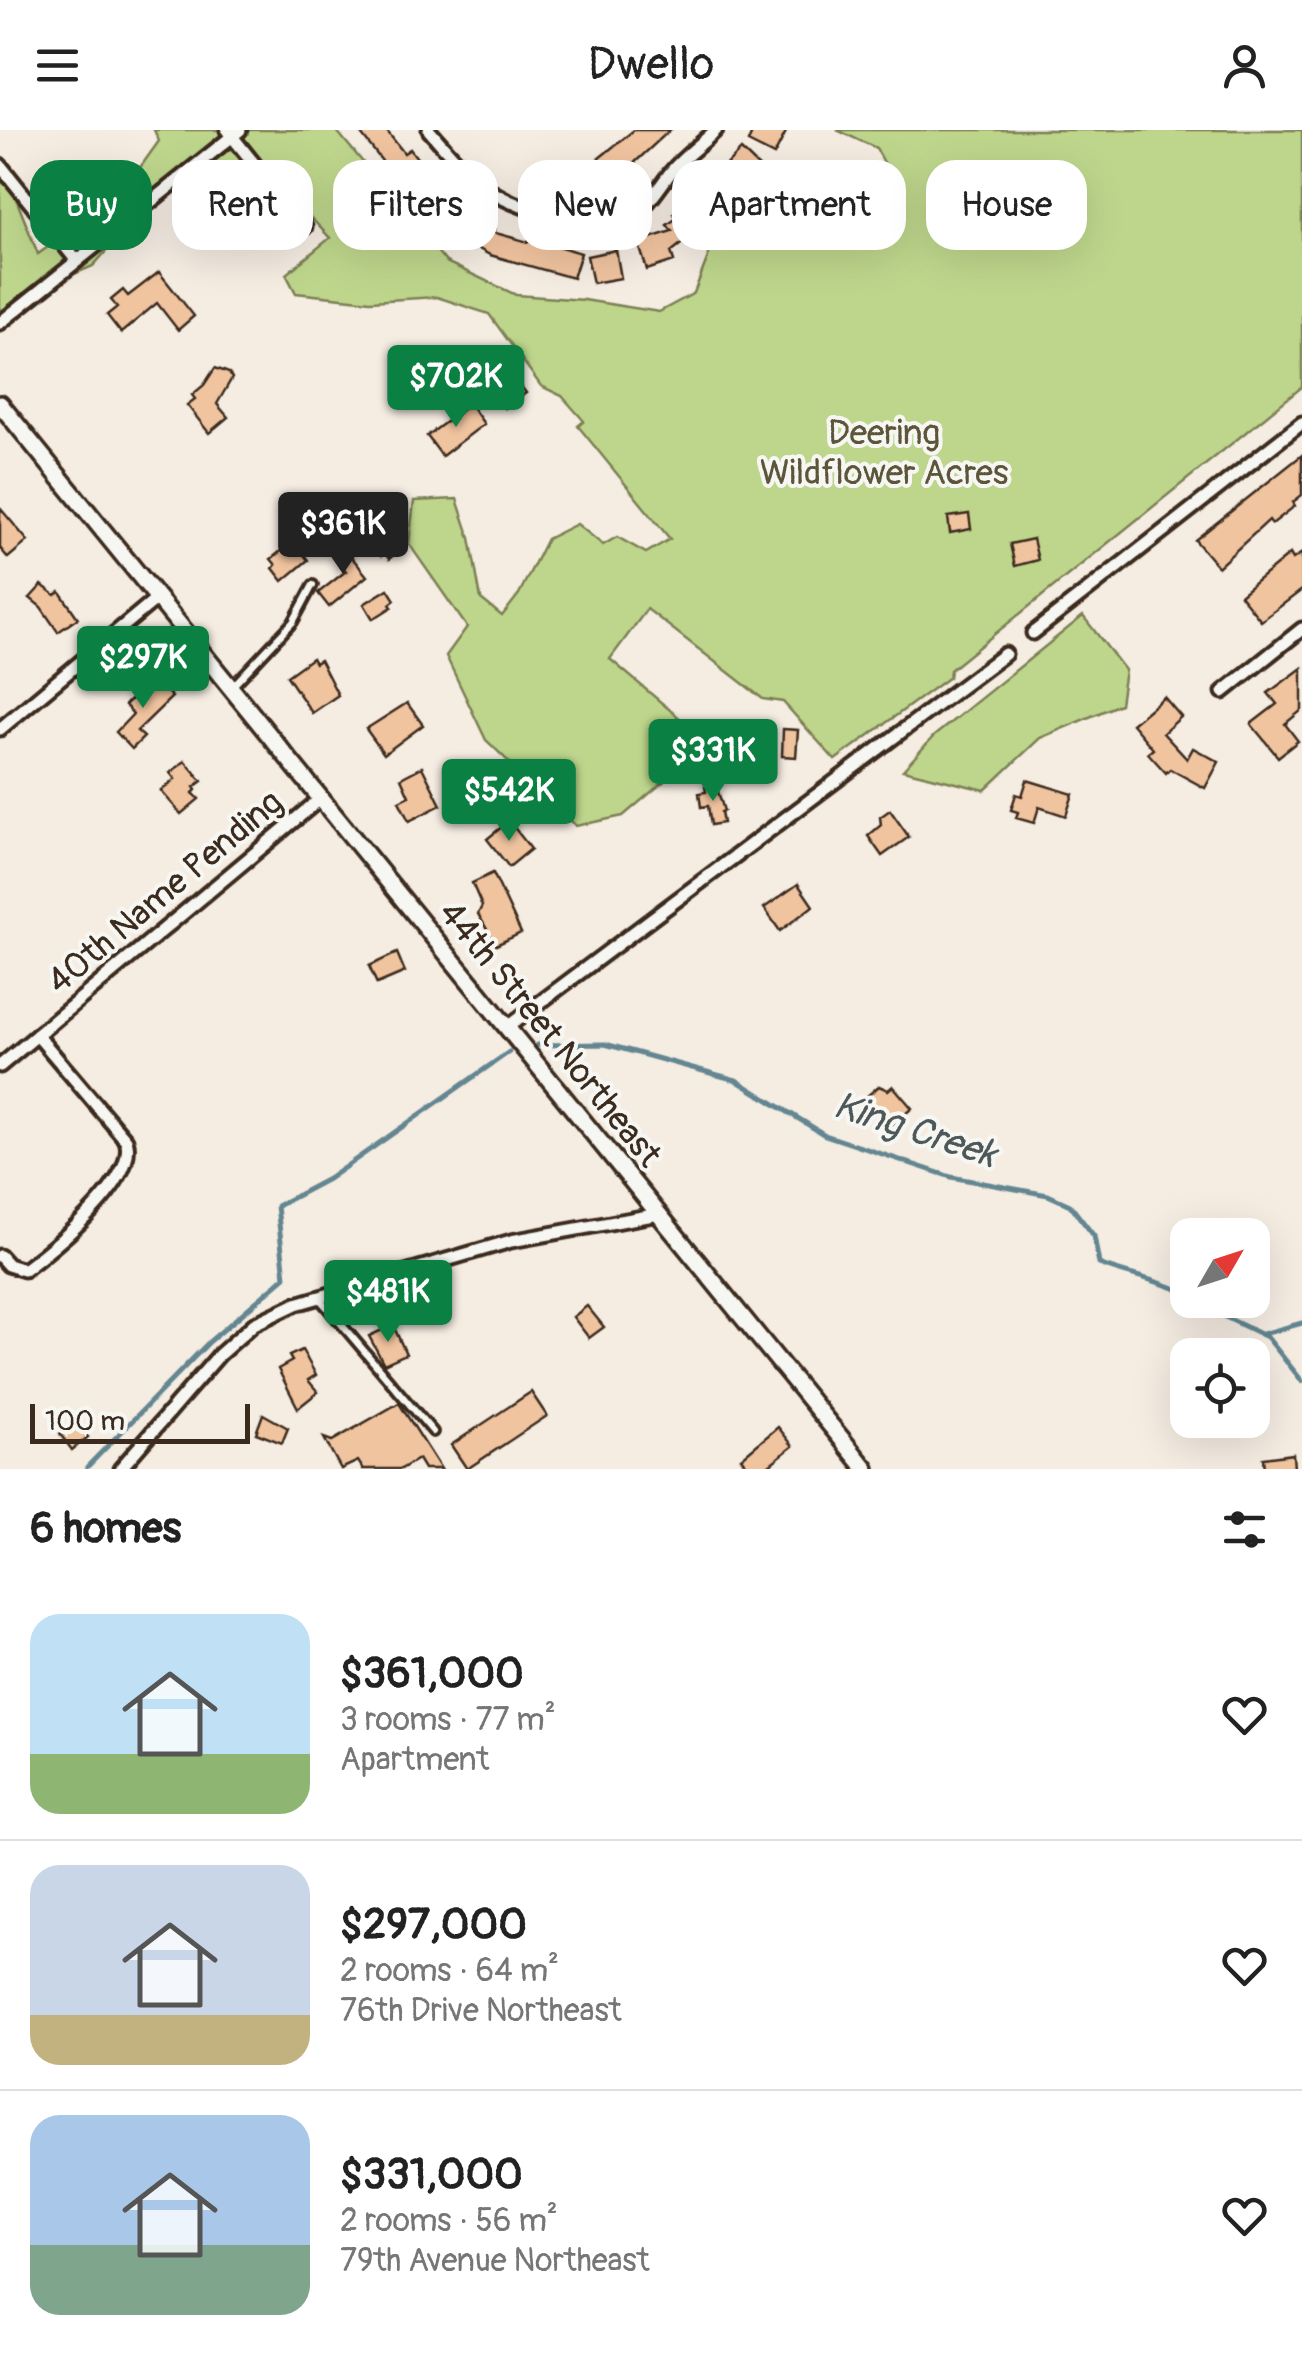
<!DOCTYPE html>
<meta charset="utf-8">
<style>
:root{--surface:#fff;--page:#f6f6f6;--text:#222;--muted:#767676;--line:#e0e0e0;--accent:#0b8043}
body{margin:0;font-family:Pangolin,sans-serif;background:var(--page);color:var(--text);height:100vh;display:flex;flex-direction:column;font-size:38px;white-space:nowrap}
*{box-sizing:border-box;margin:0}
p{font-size:32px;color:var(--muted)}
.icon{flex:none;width:55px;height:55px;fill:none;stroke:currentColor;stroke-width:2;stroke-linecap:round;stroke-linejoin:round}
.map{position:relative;height:1339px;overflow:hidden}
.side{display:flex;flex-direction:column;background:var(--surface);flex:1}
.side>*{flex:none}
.hud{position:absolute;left:30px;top:30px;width:1242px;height:90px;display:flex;gap:20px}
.needle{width:65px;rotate:51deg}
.tools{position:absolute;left:1170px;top:1088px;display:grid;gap:20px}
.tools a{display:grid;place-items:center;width:100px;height:100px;border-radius:20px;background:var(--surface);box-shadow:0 10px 40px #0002;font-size:50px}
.scale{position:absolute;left:30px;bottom:25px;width:220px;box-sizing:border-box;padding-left:10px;border:5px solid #3b2a1e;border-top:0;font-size:28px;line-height:35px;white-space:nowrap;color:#3b2a1e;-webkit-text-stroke:8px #f6f6f2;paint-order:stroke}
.price{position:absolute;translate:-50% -85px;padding:0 22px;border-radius:10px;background:var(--accent);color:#fff;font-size:32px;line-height:65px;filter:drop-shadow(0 2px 5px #0008)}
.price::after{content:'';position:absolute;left:50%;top:60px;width:30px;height:22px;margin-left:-15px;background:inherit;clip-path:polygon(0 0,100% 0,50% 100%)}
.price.on{background:#222;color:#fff}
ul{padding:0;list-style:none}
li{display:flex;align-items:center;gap:30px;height:250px;padding:0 30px}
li+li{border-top:2px solid var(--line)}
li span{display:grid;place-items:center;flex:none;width:280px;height:200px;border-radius:30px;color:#555}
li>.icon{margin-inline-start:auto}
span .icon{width:120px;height:120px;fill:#fffc;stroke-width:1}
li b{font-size:42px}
h2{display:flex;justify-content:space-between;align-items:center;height:120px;padding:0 30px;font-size:42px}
.chip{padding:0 35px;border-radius:30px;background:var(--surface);box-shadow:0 10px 40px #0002;font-size:35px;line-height:90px}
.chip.on{background:var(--accent);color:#fff}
header{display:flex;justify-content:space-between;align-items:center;height:130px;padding:0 30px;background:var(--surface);font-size:45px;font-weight:600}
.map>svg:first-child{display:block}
.green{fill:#bed68c;stroke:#7c8055;stroke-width:2.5}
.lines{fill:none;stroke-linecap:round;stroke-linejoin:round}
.stream{stroke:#638691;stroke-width:5}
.building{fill:#f1c4a0;stroke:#3b2a1e;stroke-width:2.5}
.service-casing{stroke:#3b2a1e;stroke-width:14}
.minor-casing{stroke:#3b2a1e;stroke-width:19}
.tertiary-casing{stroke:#3b2a1e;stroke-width:22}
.service{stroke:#f6f6f2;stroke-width:6}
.minor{stroke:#f6f6f2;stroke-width:11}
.tertiary{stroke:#f6f6f2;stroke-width:15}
.labels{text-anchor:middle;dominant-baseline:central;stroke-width:8;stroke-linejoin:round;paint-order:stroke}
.park-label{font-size:35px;fill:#5c553a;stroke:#f6f6f2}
.street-label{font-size:35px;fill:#3b2a1e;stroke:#f6f6f2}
.water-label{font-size:38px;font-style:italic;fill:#4f5858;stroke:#f6f6f2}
</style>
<header><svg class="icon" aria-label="menu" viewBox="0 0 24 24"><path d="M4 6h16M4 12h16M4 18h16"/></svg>Dwello<svg class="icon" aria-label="person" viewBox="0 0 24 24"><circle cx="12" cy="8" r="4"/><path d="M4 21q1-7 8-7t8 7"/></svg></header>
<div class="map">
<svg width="1302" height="1339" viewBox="0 0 1302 1339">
<rect width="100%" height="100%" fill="#f5ece2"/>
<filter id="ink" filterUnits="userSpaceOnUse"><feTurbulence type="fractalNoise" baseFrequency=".01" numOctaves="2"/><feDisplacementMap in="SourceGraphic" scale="20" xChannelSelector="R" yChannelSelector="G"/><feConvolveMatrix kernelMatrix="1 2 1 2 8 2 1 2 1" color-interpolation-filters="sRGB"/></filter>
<g filter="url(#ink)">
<g class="green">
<polygon points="154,0 336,0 446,132 516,165 584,170 659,182 694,163 726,80 785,51 838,81 866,62 887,38 876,18 837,0 1302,0 1302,257 950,540 949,547 835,630 783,572 763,569 647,479 610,529 709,613 623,686 576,696 486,610 446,526 467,497 409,414 414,371 457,369 470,408 481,469 502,486 519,464 547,409 577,394 603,415 617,407 646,423 670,409 578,296 584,291 562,266 541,256 489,184 437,167 370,171 296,163 286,144 330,108 288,64 264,69 220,71 191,40 120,106 93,136 51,154 0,198 0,55 7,46 38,124 69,102 84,70 134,46 159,11"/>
<polygon points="1083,486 1125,540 1120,574 1040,608 985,660 903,640 934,606"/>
</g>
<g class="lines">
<g class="stream">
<path d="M537 915 605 914 736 950 825 1005 951 1047 1048 1065 1070 1075 1094 1106 1099 1134C1129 1146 1158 1149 1188 1164"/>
<polyline points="1199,1170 1219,1184 1267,1207 1302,1251"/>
<polyline points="1263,1204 1302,1193"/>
<polyline points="87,1337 209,1212 285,1147 277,1076 328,1049 509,922"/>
</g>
</g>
<g class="building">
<polygon points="358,0 386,0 404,23 410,19 436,53 433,56 456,81 460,75 495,98 492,102 528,112 530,107 581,123 573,148 490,125 457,107 434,91 436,88 395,48"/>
<polygon points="634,0 670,0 617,49 612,34 601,37 604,55 593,64 578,45"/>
<polygon points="753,0 787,0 774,25 748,12"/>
<polygon points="741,20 761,39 741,60 738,57 700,92 704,96 671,122 674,131 647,140 638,112 672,101 667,95 677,88 674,84 691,71 687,67 715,47"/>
<polygon points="616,120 621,148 593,153 587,126"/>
<polygon points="159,142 194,186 178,200 157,173 121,203 107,185 117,177 111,170 123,160 128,166"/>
<polygon points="506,236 526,263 505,278 484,252"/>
<polygon points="215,238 229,243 232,248 217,274 228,287 209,303 187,275 195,269 192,265 204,255"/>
<polygon points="470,274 484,294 442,326 427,306"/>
<polygon points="1302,325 1302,365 1293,372 1295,376 1272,394 1269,390 1218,437 1195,410"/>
<polygon points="0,378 28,411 8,428 0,418"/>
<polygon points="969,384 971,399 950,403 948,387"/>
<polygon points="371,388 398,421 389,429 385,423 381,426 358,400"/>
<polygon points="1033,409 1038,430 1015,436 1010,414"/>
<polygon points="341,414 367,446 329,477 318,463 346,441 331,422"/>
<polygon points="286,417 291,423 298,417 308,430 283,451 273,438 276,435 271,429"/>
<polygon points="1302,423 1302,460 1261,491 1240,465 1290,424 1293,429"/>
<polygon points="42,455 55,465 60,462 78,488 58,502 41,477 30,468"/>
<polygon points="388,459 395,470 390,474 392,477 373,489 364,474"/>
<polygon points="312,528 315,533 320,530 338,565 312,583 287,546"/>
<polygon points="1302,538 1302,580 1285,594 1298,611 1278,627 1251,594 1277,574 1268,563"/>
<polygon points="153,548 172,567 137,601 144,607 132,619 116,602 133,584 125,575"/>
<polygon points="1164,567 1181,587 1163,603 1187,629 1193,618 1219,632 1205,658 1170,639 1166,643 1148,623 1153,619 1132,594"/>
<polygon points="407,573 423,595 384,624 366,599"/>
<polygon points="783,599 798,600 796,627 782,626"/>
<polygon points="185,631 202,651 194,657 196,660 193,663 199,669 181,684 161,661 175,649 170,643"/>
<polygon points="422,637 441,675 409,691 399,671 409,666 401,648"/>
<polygon points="1027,650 1073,664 1066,686 1039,677 1034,693 1016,688 1018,682 1011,680 1016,664 1022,666"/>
<polygon points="716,655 724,681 721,682 723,693 711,695 708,676 701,677 699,663 706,662 705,657"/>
<polygon points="890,680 909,707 882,726 868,706 881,695 880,687"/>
<polygon points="509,691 531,719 509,737 487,709"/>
<polygon points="493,743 521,803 496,815 478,784 482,776 472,753"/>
<polygon points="798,754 813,776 780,801 764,778"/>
<polygon points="397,823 405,842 377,854 369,836"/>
<polygon points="879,956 888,960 893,956 912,978 891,996 866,967"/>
<polygon points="587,1176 604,1197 589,1208 573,1187"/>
<polygon points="393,1195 406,1224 384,1234 369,1206"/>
<polygon points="302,1220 316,1245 308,1250 318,1262 298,1278 278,1239 292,1231 289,1226"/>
<polygon points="531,1262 547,1286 467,1339 451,1315"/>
<polygon points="399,1273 441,1339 424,1339 418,1329 401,1339 363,1339 358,1331 341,1339 324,1308 332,1311"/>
<polygon points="263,1284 288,1298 282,1313 256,1303"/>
<polygon points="75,1292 88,1307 72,1320 60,1304"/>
<polygon points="778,1297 793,1316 764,1339 750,1339 741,1328"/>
<polygon points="1293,1324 1294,1339 1264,1339 1263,1328"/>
</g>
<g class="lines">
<defs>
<g id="service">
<polyline points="231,558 293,492 313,455"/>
<polyline points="319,1168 433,1302"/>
</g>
<g id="minor">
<polyline points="227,0 305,97"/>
<path d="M429 0C476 55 494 74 568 88 586 92 611 93 629 86 649 77 658 58 671 42 684 26 702 14 716 0"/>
<polyline points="0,35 77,131"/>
<polyline points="0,193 240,0"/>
<polyline points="1033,503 1302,293"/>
<polyline points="1223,562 1302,499"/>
<polyline points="0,599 157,468"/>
<polyline points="506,898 1005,524"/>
<polyline points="0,936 320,669"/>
<path d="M0 1126 8 1135 24 1140C53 1118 140 1049 126 1010L37 905"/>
<polyline points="120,1339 219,1225 254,1194 296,1174 511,1111 659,1084"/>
</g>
<polyline id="tertiary" points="0,274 866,1339"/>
</defs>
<use href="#service" class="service-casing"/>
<use href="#minor" class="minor-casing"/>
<use href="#tertiary" class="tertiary-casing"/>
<use href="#service" class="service"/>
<use href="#minor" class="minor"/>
<use href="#tertiary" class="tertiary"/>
</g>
</g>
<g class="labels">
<g class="park-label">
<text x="884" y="303">Deering<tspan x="884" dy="40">Wildflower Acres</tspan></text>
</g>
<g class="street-label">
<text transform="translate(165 762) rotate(-40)">40th Name Pending</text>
<text transform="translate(550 904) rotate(51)">44th Street Northeast</text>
</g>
<g class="water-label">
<text transform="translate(915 1000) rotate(18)">King Creek</text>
</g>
</g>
</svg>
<div class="tools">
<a><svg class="needle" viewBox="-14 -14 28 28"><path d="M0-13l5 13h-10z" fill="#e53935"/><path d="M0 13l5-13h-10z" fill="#767676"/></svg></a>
<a><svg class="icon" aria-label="locate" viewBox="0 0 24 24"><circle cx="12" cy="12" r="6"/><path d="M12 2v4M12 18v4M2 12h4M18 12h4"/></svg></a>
</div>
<div class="scale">100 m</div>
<b class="price" style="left:456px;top:300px">$702K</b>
<b class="price on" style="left:343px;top:447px">$361K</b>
<b class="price" style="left:143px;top:581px">$297K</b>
<b class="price" style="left:713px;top:674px">$331K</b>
<b class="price" style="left:509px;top:714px">$542K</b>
<b class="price" style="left:388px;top:1215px">$481K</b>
<div class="hud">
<a class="chip on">Buy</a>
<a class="chip">Rent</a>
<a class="chip">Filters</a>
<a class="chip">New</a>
<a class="chip">Apartment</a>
<a class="chip">House</a>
</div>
</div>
<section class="side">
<h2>6 homes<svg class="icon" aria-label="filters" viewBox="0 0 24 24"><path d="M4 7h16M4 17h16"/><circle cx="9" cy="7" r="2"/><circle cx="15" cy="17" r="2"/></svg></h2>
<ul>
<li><span style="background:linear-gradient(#bfe0f5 70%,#8fb573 0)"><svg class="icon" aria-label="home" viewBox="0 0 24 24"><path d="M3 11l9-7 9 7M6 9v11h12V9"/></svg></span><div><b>$361,000</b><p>3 rooms · 77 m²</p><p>Apartment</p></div><svg class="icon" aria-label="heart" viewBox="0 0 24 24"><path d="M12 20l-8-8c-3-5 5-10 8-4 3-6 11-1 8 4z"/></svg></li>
<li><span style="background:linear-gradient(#c9d6e8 75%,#c2b280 0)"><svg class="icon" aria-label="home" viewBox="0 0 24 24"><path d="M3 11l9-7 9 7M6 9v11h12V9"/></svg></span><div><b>$297,000</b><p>2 rooms · 64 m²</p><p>76th Drive Northeast</p></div><svg class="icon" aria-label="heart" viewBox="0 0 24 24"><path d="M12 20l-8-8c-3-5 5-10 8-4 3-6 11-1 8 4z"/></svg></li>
<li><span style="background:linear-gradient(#a9c7e8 65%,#7fa58c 0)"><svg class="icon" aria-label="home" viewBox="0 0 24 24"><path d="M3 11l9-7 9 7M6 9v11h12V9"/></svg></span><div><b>$331,000</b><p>2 rooms · 56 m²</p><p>79th Avenue Northeast</p></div><svg class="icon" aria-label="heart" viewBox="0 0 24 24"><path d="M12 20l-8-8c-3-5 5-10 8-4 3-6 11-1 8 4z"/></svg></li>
</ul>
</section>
